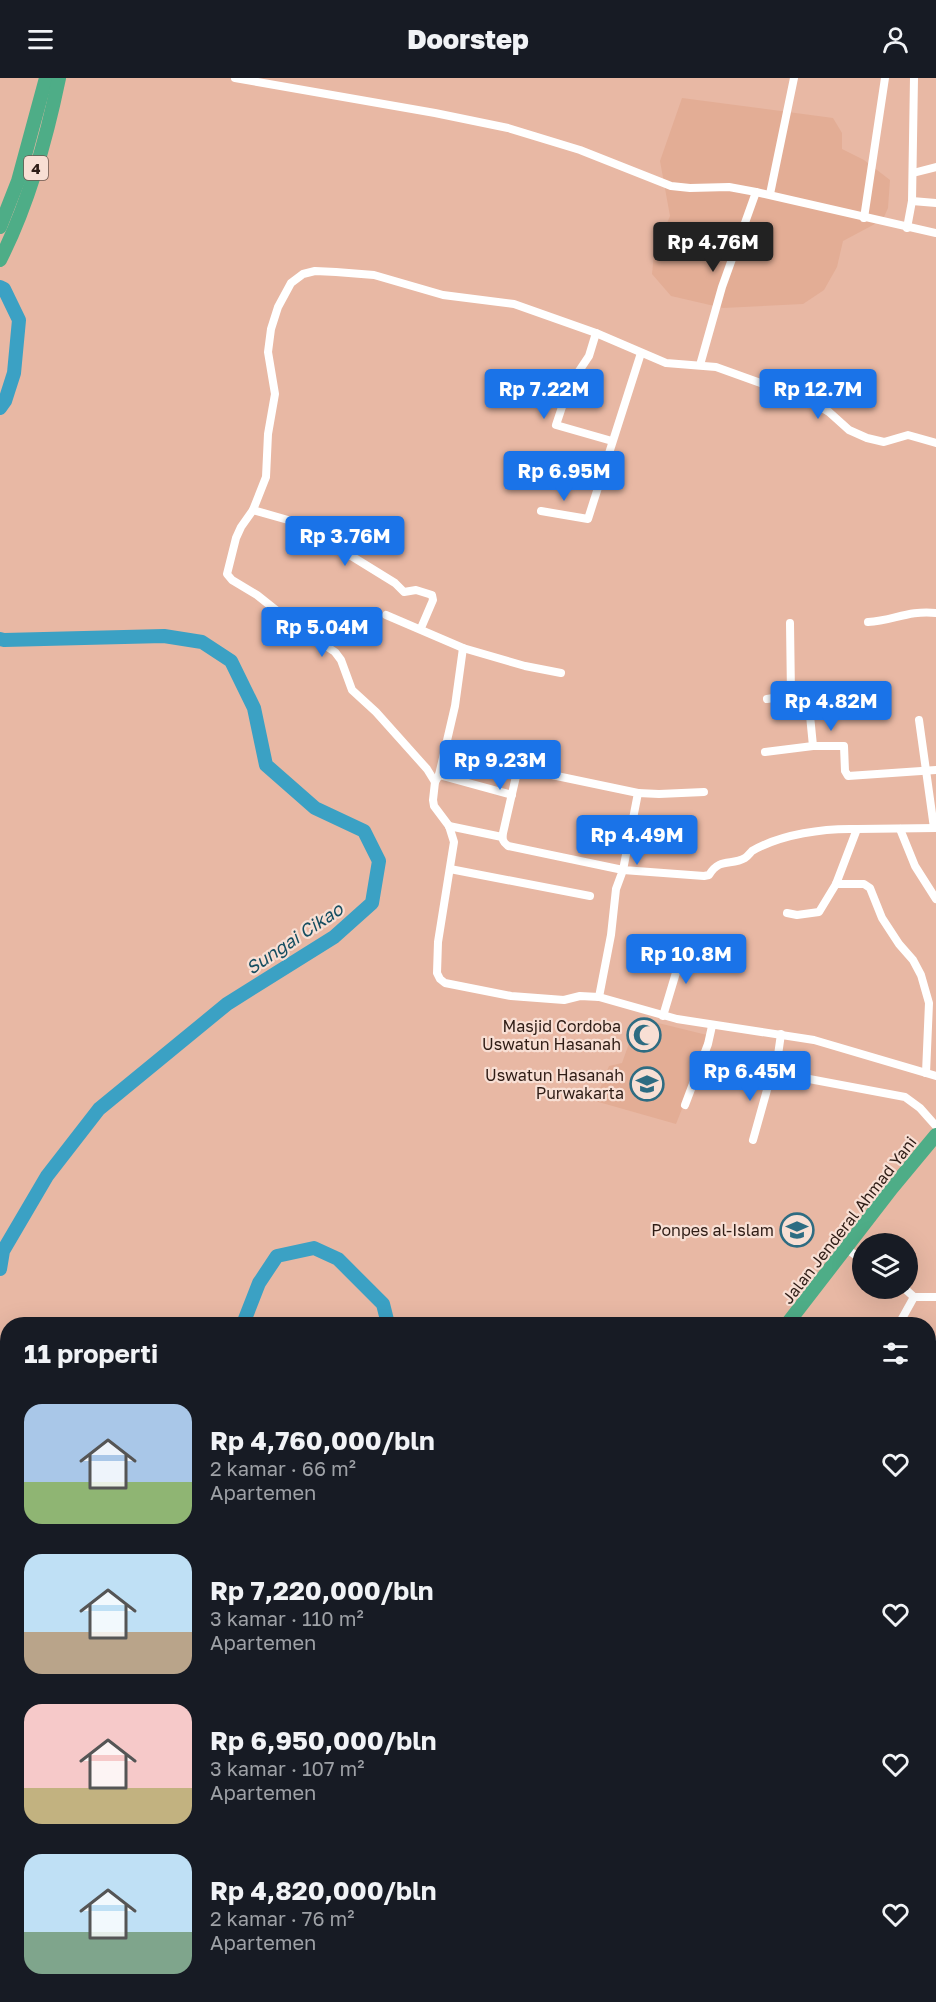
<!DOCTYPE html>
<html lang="id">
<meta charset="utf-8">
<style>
:root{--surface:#171b24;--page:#242831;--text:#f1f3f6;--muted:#9ea1a6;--accent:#1a73e8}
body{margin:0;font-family:"Golos Text",sans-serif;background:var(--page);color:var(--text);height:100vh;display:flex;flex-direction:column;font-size:22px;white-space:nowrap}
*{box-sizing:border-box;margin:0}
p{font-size:20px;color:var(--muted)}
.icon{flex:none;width:33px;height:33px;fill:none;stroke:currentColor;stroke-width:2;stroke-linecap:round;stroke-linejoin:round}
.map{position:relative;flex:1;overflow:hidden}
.details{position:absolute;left:0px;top:1239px;width:936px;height:686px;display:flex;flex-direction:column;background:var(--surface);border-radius:24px 24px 0 0;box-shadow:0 6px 24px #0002}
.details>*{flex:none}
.buttons{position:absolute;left:852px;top:1155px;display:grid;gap:12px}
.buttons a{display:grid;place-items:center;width:66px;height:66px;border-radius:50%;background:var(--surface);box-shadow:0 6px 24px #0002;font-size:30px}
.price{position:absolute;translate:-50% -51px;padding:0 14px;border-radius:6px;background:var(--accent);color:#fff;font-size:20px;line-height:39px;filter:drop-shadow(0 2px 3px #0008)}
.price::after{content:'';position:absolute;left:50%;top:36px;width:18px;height:14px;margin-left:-9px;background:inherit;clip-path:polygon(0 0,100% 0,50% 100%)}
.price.on{background:#222;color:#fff}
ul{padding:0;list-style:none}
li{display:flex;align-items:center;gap:18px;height:150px;padding:0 24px}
li span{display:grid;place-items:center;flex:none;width:168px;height:120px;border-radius:18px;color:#555}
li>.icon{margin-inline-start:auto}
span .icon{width:72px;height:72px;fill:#fffc;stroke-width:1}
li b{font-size:26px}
h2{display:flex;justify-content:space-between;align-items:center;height:72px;padding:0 24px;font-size:26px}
header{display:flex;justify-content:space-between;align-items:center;height:78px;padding:0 24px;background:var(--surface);font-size:27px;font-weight:800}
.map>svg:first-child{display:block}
.built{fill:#e3ad95}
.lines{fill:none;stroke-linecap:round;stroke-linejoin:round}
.river{stroke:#3ba1c4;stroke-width:14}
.street{stroke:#fff;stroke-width:8}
.secondary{stroke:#fff;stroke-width:10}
.highway{stroke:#4ead87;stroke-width:14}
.labels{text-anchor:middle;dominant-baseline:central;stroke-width:4.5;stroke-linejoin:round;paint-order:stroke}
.shield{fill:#f8dfd4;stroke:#6b574f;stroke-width:1.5}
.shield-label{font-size:15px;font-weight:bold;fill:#2f1d16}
.poi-label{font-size:16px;fill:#2f1d16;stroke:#f8dfd4;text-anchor:end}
.street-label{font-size:16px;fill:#2f1d16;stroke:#f8dfd4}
.water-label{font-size:18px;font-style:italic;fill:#164e61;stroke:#f8dfd4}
</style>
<header><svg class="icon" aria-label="menu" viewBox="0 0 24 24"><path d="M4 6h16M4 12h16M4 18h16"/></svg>Doorstep<svg class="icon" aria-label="person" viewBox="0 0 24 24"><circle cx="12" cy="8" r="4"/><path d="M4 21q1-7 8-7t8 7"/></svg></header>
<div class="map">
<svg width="936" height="1924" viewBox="0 0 936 1924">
<rect width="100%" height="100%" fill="#e8b8a4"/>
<g class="built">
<polygon points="682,20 833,40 842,55 842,71 864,82 890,102 888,130 884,139 873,147 843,163 837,189 824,212 803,226 723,230 671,218 652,196 654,176 670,138 660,83"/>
<polygon points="638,940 711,958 676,1046 595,1023 609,988 622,985"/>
</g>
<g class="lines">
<g class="river">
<polyline points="0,209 4,211 19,242 14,295 5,323 0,330"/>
<polyline points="0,561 4,562 164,558 202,564 231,583 254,630 266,687 315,730 364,753 379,783 372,825 334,859 227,926 99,1031 47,1098 3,1173 0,1191"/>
<polyline points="243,1246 259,1205 277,1178 314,1170 338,1181 383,1226 388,1246"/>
<polyline points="0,1293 2,1300 8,1307"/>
<polyline points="531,1924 532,1917"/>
</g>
<g class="street">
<polyline points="235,0 435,35 508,50 580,72 671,108 690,110 729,109 756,114 936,155"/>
<polyline points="913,95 936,89"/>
<polyline points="770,116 794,0"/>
<polyline points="912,123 936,125"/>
<polyline points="864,140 885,0"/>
<polyline points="907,150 912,123 914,0"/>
<polyline points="596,255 589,278 569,308 556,347 612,363"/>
<polyline points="700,287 722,209 756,114"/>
<polyline points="936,365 908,357 884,364 867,360 849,352 829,334 811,323 716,289 666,285 596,255 514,226 443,217 374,197 336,194 315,193 303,196 291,205 278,229 271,251 268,274 275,316 268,356 266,399 253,432 241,449 236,460 227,496 232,502 257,517 301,552 335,574 341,582 352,612 376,634 427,691 435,704 433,722 434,728 449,748 454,764 438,864 437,895 440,901 445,905 511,918 564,922 580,918 599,919 677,941 814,962 936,998"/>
<polyline points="253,432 288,442 327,463 395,505 404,514 416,512 432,517 433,522 421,550"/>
<polyline points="541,433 588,441 641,275"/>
<polyline points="386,537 463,570 525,588 561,595"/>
<path d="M868 544C893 543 908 532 936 535"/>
<polyline points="790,545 791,617 804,615 808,617 813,668 844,668 845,693 848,698 936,692"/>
<polyline points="767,621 791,617"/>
<polyline points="919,642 934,750"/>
<polyline points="765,674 813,668"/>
<polyline points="439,697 512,717"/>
<polyline points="435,704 439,697 455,628 463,570"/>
<polyline points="638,715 659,716 704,714"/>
<polyline points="449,748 502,759"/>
<polyline points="900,751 915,788 936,821"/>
<polyline points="450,791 590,818"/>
<polyline points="836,806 864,806 870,810 882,840 899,866 913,882 921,897 929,925 926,995"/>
<polyline points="787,835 797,837 819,834 836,806 857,751 936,750"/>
<path d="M599 919 611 857 616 811 623 792 638 715 528 692 517 694 503 755C502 762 503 764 508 768L623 792 704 798 709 797C720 779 731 788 745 780 748 778 750 775 752 773 781 756 825 750 857 751"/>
<polyline points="663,938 684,868"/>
<polyline points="781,956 778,977 772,994 905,1019 920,1030 936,1048"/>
<polyline points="685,1027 708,966 712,948"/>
<polyline points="753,1062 772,994"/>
<polyline points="847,1171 862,1182"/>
<polyline points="914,1219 936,1219"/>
<polyline points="899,1246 914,1219 904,1210"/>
<polyline points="936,1265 931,1273 936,1318"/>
<polyline points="928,1312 930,1298"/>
<polyline points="928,1526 936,1501"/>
<polyline points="928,1546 936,1549"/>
<polyline points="928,1615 936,1616"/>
<polyline points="928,1747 936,1710"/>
<polyline points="928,1814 936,1771"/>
<polyline points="928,1833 936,1835"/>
<polyline points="879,1924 885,1917"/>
</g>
<polyline class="secondary" points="928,1748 936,1748"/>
<g class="highway">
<polyline points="0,149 18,103 46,0"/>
<path d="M0 182C29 125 46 63 59 0"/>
<polyline points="787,1246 892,1110 936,1057"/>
<polyline points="644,1917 645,1924"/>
</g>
</g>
<defs>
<symbol id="mosque-ring" viewBox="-11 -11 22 22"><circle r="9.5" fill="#f8dfd4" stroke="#2e6c82" stroke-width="1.5"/><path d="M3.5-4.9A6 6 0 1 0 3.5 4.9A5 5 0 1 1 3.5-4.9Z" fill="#2e6c82"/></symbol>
<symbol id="school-ring" viewBox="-11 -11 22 22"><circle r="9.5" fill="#f8dfd4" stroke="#2e6c82" stroke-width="1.5"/><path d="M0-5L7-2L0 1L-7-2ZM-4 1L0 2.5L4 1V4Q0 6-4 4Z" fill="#2e6c82"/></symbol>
</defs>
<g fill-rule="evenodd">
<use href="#mosque-ring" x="625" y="938" width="38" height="38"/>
<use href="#school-ring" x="628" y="987" width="38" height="38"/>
<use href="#school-ring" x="778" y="1133" width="38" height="38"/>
</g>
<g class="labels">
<rect class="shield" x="24" y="78" width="24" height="24" rx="4.5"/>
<g class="shield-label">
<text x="36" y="90">4</text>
</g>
<g class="poi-label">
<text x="621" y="948">Masjid Cordoba<tspan x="621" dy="18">Uswatun Hasanah</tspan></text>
<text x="624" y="997">Uswatun Hasanah<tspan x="624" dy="18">Purwakarta</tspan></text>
<text x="774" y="1152">Ponpes al-Islam</text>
</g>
<g class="street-label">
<text transform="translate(849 1142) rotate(-52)">Jalan Jenderal Ahmad Yani</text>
</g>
<g class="water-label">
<text transform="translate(294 860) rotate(-34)">Sungai Cikao</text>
</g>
</g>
</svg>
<div class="buttons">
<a><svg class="icon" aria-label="layers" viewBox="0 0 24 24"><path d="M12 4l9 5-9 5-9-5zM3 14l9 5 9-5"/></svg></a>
</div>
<b class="price on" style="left:713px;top:195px">Rp 4.76M</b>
<b class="price" style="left:544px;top:342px">Rp 7.22M</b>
<b class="price" style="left:818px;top:342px">Rp 12.7M</b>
<b class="price" style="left:564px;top:424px">Rp 6.95M</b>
<b class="price" style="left:345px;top:489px">Rp 3.76M</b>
<b class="price" style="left:322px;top:580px">Rp 5.04M</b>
<b class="price" style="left:831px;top:654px">Rp 4.82M</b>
<b class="price" style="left:500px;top:713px">Rp 9.23M</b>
<b class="price" style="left:637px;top:788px">Rp 4.49M</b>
<b class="price" style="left:686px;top:907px">Rp 10.8M</b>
<b class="price" style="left:750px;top:1024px">Rp 6.45M</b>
<section class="details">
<h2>11 properti<svg class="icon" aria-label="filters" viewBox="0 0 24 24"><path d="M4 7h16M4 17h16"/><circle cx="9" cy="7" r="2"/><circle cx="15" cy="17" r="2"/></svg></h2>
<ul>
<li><span style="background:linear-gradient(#a9c7e8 65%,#8fb573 0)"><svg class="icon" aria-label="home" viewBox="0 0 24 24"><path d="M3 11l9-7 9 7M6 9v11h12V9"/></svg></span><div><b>Rp 4,760,000/bln</b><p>2 kamar · 66 m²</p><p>Apartemen</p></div><svg class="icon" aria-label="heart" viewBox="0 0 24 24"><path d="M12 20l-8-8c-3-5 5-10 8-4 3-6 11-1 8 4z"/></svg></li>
<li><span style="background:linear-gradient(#bfe0f5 65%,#b9a48a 0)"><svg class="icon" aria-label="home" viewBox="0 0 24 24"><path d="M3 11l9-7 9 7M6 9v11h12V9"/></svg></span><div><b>Rp 7,220,000/bln</b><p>3 kamar · 110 m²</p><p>Apartemen</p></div><svg class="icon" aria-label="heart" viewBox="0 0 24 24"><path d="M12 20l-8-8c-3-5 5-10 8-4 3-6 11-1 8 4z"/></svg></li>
<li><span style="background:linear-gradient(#f6c9c9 70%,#c2b280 0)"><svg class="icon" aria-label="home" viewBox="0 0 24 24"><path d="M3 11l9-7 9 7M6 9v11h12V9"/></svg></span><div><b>Rp 6,950,000/bln</b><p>3 kamar · 107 m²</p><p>Apartemen</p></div><svg class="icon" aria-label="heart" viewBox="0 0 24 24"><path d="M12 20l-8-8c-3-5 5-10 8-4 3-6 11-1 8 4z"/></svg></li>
<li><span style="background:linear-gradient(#bfe0f5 65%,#7fa58c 0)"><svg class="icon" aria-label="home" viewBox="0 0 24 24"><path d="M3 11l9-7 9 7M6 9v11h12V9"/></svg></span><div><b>Rp 4,820,000/bln</b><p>2 kamar · 76 m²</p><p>Apartemen</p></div><svg class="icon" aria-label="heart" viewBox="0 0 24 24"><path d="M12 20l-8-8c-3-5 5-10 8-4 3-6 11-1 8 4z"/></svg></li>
</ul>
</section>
</div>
